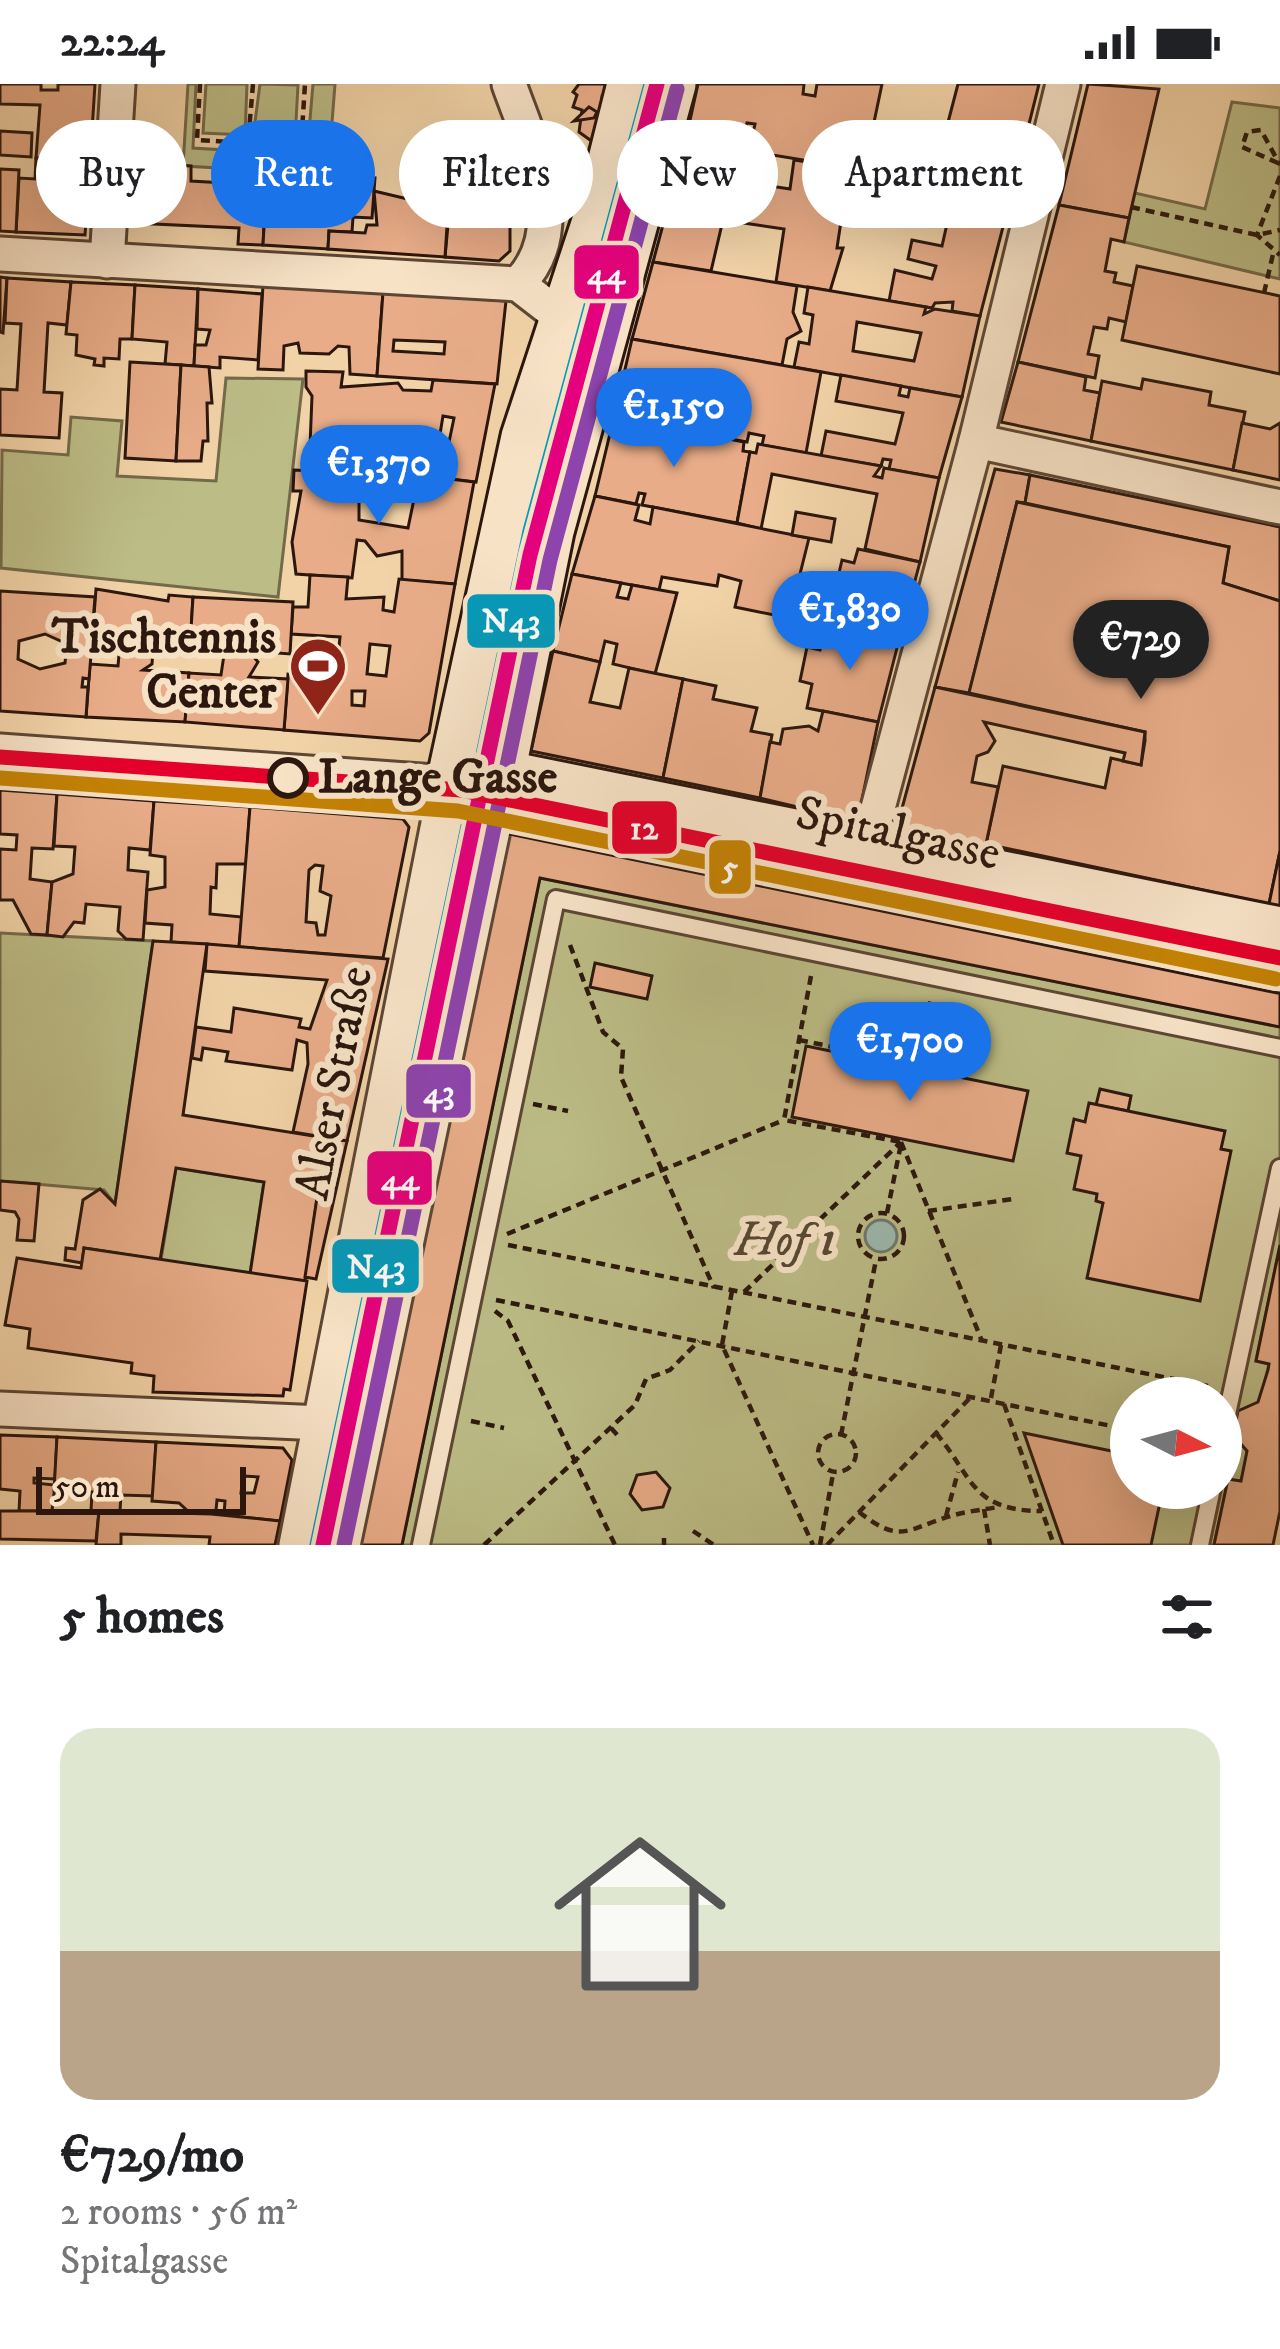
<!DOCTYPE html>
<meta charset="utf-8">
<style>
:root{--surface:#fff;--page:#f2f2f2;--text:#202124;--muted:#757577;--accent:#1a73e8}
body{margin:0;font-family:"IM FELL DW Pica",serif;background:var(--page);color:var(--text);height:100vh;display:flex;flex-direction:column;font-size:45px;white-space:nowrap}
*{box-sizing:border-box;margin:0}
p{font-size:39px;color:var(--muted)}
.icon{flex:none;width:66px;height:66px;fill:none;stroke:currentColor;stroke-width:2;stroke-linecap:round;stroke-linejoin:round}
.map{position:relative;height:1461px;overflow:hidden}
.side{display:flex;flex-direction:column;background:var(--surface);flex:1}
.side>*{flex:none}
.guide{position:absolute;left:36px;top:36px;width:1209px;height:108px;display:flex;gap:24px}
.needle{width:78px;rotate:96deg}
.fabs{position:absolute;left:1110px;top:1293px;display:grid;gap:24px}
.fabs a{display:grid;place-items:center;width:132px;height:132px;border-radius:50%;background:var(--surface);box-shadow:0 12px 48px #0002;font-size:60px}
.scale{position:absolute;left:36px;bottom:30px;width:210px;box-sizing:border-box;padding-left:12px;border:6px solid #2b170e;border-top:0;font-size:33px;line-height:42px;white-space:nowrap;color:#2b170e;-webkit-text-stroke:9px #f7e2c6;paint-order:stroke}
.price{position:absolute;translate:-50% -102px;padding:0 27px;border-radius:42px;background:var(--accent);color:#fff;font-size:39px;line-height:78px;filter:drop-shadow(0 3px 6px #0008)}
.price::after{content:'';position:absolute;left:50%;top:72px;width:36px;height:27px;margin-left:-18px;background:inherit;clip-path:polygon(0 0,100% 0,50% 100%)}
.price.selected{background:#222;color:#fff}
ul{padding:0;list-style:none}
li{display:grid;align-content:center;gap:24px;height:636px;padding:0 60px}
li span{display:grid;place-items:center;height:372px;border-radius:36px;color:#555}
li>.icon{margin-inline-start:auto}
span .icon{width:216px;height:216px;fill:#fffc;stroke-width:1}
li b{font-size:51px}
h2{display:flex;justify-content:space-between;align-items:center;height:144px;padding:0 60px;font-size:51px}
.tag{padding:0 42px;border-radius:54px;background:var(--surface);box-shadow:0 12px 48px #0002;font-size:42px;line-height:108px}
.tag.selected{background:var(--accent);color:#fff}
.status{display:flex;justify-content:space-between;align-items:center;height:84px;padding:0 60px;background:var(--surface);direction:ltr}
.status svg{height:33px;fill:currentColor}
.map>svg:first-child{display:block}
.green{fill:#bcbc86;stroke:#746a4a;stroke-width:3;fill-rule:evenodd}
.water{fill:#9bb7ac;stroke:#6e776d;stroke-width:3}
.building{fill:#e8ac88;stroke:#2b170e;stroke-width:3;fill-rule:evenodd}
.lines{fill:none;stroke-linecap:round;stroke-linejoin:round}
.service-casing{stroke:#5d4634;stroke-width:22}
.minor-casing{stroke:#5d4634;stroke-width:39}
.tertiary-casing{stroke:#5d4634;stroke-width:45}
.secondary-casing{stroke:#2b170e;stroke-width:51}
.path{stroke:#2b170e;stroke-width:4.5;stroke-dasharray:9 6;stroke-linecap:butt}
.service{stroke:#f7e2c6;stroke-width:16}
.minor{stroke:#f7e2c6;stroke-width:33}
.tertiary{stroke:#f7e2c6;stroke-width:39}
.secondary{stroke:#f7e2c6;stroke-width:45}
.tram{stroke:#2b170e;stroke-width:3}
.bus-1-casing{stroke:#f7e2c6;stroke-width:24}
.bus-1{stroke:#049abb;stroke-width:15}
.tram-1-casing{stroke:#f7e2c6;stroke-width:24}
.tram-2-casing{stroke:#f7e2c6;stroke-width:24}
.tram-3-casing{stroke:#f7e2c6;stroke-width:24}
.tram-4-casing{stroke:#f7e2c6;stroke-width:24}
.tram-1{stroke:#e5007d;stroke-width:15}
.tram-2{stroke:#8e44ad;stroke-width:15}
.tram-3{stroke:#e4002b;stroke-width:15}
.tram-4{stroke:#c48204;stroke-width:15}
.stop-dot{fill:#f7e2c6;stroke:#2b170e;stroke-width:6}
.labels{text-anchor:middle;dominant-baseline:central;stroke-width:12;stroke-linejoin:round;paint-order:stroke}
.poi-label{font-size:48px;font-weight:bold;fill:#2b170e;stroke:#f7e2c6;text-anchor:end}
.stop-label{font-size:48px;font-weight:bold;fill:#2b170e;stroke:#f7e2c6;text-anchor:start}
.street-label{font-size:48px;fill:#2b170e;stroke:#f7e2c6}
.park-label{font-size:48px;font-style:italic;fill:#564932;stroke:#f7e2c6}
.line-badge{stroke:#f7e2c6;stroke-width:4.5}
.badge-label{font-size:33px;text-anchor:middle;font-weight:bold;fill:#fff}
</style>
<div class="status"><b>22:24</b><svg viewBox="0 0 49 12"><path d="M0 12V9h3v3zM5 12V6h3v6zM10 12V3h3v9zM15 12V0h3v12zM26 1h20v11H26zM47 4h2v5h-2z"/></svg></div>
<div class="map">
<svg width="1280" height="1461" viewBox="0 0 1280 1461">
<rect width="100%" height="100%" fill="#f2d3a8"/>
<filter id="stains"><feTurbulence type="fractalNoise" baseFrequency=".00167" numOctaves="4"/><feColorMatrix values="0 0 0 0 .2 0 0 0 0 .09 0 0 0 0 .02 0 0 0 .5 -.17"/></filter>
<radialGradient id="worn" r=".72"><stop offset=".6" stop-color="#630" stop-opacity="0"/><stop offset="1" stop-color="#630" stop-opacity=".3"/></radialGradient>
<g class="green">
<polygon points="188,0 196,0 193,64 307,71 313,0 335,0 328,90 183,82"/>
<polygon points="206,0 247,0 245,51 203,49"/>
<polygon points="260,0 298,1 295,55 253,53"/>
<polygon points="1232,18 1280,24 1280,195 1124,158 1135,109 1205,125"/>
<polygon points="559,43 570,63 575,102 571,106 558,106 548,48"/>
<polygon points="226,294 303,295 278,513 1,484 2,366 68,371 71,333 122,337 117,392 216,397"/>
<path d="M540 794 1280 943V1161L1256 1276 1269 1280 1241 1397 1228 1396 1214 1461H402ZM1131 1314H1221V1404H1131Z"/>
<polygon points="0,849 153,857 115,1120 104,1106 0,1097"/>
<polygon points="176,1084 264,1098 250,1190 161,1176"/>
</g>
<circle class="water" cx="881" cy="1152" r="16"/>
<g class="building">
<polygon points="0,0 41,0 41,6 58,6 58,0 95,0 90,78 36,74 40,21 0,20"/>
<polygon points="579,0 617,0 608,22 602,14 597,61 579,48 582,26 573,23 577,11 573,8"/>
<polygon points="698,0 804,0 803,10 815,12 817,0 882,0 864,86 749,67 755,40 747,39 739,67 685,59"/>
<polygon points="958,0 1039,0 1012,108 956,100 961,75 940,69"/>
<polygon points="1088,0 1159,5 1129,134 1059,121"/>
<polygon points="589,23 597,28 594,34 574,37"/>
<polygon points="0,47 32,49 31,73 0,71"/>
<polygon points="685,59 739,67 732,96 790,105 794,76 849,84 837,164 843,164 830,207 776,198 784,145 723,136 711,187 653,178"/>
<polygon points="36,74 90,78 85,151 16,148 19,94 35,95"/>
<polygon points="136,79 191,82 191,97 242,100 243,93 266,98 263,161 238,160 239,144 133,139"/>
<polygon points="0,85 19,86 16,148 0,147"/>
<polygon points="346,92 375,94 372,134 353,133 352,148 329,147 328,165 263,161 266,109 344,112"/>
<polygon points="914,92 1012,108 980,232 952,227 953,218 935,219 932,224 889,217 895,186 932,195 936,182 908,175 912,156 942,162 949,131 908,120"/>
<polygon points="461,100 510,104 510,167 499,177 445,173 450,119 460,120"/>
<polygon points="422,103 442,104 449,112 445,173 328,165 329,147 365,149 367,141 377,141 374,107 416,117"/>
<polygon points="1059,121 1129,134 1124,158 1111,155 1105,187 1116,189 1114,198 1133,202 1126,238 1109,234 1107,245 1094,243 1088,270 1099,272 1095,294 1018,278"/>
<polygon points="653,178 797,202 793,228 801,247 787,255 782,281 632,255"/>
<polygon points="1137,182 1280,212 1280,290 1122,256"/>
<polygon points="0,193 7,194 3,249 0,248"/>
<polygon points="7,194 71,198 67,241 48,239 44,308 62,309 59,354 0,351 0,305 17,306 21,240 5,239"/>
<polygon points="71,198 135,201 132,255 120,255 119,275 104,274 104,282 94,281 95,275 76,271 77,251 66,250"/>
<polygon points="135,201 198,205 194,282 165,280 167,258 132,255"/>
<polygon points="263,201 383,208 377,292 350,290 349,263 338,262 329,270 300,269 298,259 284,262 283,286 258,285"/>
<path d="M808 203 926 223 924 230 935 225 980 232 962 313 794 283 799 258 809 260 813 231 804 229ZM857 238 921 249 914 277 853 267Z"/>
<polygon points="198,205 262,210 258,276 220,273 220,284 194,282 195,261 206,261 210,246 197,245"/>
<path d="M383 208 506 217 497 300 377 292ZM394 256 445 258 444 270 393 267Z"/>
<polygon points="632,255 821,288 806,369 762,361 764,352 749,349 747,358 668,343 671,340 660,336 659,341 614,333"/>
<polygon points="130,278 181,281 176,377 125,374"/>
<polygon points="1018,278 1086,293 1084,306 1100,309 1091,357 1001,338"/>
<polygon points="181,281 209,283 212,319 207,319 208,357 203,357 201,377 176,377"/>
<path d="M306 287 343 288 341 303 398 299 403 306 431 307 433 296 495 300 476 398 415 391 419 364 410 355 367 352 361 389 309 387 312 312 306 303ZM443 332 454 334 449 358 439 356Z"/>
<polygon points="841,291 901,302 899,311 908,313 910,304 962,313 939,394 889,385 891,376 883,375 881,382 821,372 826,347 895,360 903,329 836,317"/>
<polygon points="1143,295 1211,308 1209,321 1245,328 1233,386 1091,357 1102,297 1141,305"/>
<polygon points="614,333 662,342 659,352 667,353 668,343 744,358 743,367 750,368 737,439 642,421 645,410 639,409 636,420 595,412"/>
<polygon points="1242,339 1270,345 1280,339 1280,396 1233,386"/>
<polygon points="758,360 881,382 874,392 882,394 884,384 939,394 920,478 865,465 877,410 772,390 761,445 737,439 750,368 756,369"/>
<polygon points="995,385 1030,391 1025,419 1017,418 969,609 935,603"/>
<polygon points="294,386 359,389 359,436 408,444 419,391 474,398 455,500 402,496 402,467 377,472 365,457 357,456 352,494 296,490 292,458 301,407 293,407"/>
<polygon points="1030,391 1280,443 1280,517 1223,499 1229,463 1025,419"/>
<polygon points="595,412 639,421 635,436 650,440 653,423 809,454 789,534 735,523 741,497 719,491 717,502 662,493 659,506 572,490"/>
<polygon points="1017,418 1229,463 1223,499 1280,517 1280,767 1269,820 986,760 1003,682 1105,704 1111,674 1141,681 1145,657 1145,648 969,609"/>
<polygon points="796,428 835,435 831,458 792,451"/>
<polygon points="858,465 920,478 899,556 827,541 842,476 854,479"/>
<polygon points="572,490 621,499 617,513 628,515 632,501 677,509 655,590 613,580 617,560 605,557 600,578 553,567"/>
<path d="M310 491 348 493 346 515 384 513 383 526 394 528 399 495 455 500 429 649 420 657 284 646 288 590 336 594 340 553 291 550 293 523H308ZM370 560 390 562 386 592 367 590ZM352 607H365L364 622 352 621Z"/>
<polygon points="96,505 168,517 169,511 193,513 190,562 145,560 153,567 152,580 143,586 189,589 185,638 86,633 90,580 118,582 120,560 92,558"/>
<path d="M0 507 95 513 93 538H87L86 546 93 547 89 595 83 594 82 603H88L86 633 0 627ZM45 550 67 560 65 579 40 585 18 575 19 557Z"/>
<polygon points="193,513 293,518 290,570 249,567 258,578 249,593 288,595 284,646 185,638 189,589 221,591 225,564 190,562"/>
<polygon points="827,541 899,556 878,638 807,624 812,600 800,597 807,563 820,566"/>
<polygon points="553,567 600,578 590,618 620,624 629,584 683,595 663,694 531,667"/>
<polygon points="683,595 716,602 713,615 757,624 751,647 772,651 760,714 663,694"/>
<polygon points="935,603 1145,648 1141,681 1123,677 1125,669 984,638 995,657 988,668 977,672 972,698 998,703 986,760 902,746 898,739"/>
<polygon points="823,627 878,638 859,730 852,736 760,714 770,658 780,660 783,645 809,642 818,647"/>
<polygon points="0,706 57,710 53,765 32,764 30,795 52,798 47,851 31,850 13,816 0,816 0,765 16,766 17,751 0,750"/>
<polygon points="57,710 154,717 150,766 129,764 128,786 148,788 143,856 126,855 118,847 120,823 86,820 84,839 74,838 63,853 47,851 52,798 73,790 75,763 54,762"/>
<polygon points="154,717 250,723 246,780 217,780 216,804 211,803 210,830 242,833 239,863 171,858 172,841 145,839 147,806 165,803 165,773 150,771"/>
<path d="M250 723 403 735 409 743 383 874 239 863ZM315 781 323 782 320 807 331 812 325 851H318L316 839 306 838 309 786Z"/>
<polygon points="506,741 1280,900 1280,943 540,794 402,1461 359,1461"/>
<polygon points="1280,767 1280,822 1269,820"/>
<polygon points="153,857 207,860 183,1031 326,1054 305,1197 250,1190 264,1098 176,1084 160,1176 84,1164 82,1179 65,1176 66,1164 75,1165 83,1116 100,1105 115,1120"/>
<polygon points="207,860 388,875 347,1057 293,1048 308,980 307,959 297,956 292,986 226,977 228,968 203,964 201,976 192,974 196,943 231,948 234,924 301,935 299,943 310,945 327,896 205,887"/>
<polygon points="595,879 652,892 647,915 590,903"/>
<polygon points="806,962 1028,1007 1013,1077 792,1033"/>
<polygon points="1100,1005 1131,1012 1128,1027 1096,1021"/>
<polygon points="1089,1019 1225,1047 1221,1065 1231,1067 1200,1217 1087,1194 1103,1119 1096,1117 1097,1110 1074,1105 1081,1072 1067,1069 1074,1035 1085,1038"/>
<polygon points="326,1054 347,1057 316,1195 305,1193"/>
<polygon points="0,1097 39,1100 34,1157 17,1156 19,1135 15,1128 0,1126"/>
<polygon points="1280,1161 1280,1427 1273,1461 1214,1461 1228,1395 1241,1397 1247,1367 1233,1351 1238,1327 1258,1318 1268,1286 1269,1280 1256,1277"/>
<polygon points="84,1164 307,1197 290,1306 284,1305 283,1312 153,1308 154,1292 131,1289 132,1279 28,1264 30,1245 5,1241 17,1174 81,1184"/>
<polygon points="1024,1349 1131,1371 1131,1404 1163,1404 1151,1461 1063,1461"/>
<polygon points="0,1351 57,1353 55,1395 34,1394 34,1399 55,1401 52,1427 19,1427 20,1407 0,1405"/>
<polygon points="57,1353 156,1358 153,1412 121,1411 120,1427 91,1427 92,1408 54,1406"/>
<path d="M156 1358 283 1364 292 1376 280 1437 224 1431 225 1417 217 1416 216 1426 202 1430 190 1429 179 1419 152 1417ZM243 1392 258 1393 254 1409H241Z"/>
<polygon points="656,1388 670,1404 663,1423 642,1426 630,1410 637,1391"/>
<polygon points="0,1427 99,1427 96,1457 0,1455"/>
<polygon points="99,1427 211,1430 280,1437 275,1461 209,1461 210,1453 121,1450 121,1461 96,1461"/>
</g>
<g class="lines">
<defs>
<g id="service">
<polyline points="540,404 577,266"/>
<polyline points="343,1337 491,634"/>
<polyline points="1221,1358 1280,1084"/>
<polyline points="421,1461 556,815 1280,964"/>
<polyline points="1200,1461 1212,1404"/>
</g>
<g id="minor">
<path d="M509 0C531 62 573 145 518 200"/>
<polyline points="0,170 518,200 562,234"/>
<polyline points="107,177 118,0"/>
<polyline points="976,357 1280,423"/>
<polyline points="0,667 449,699"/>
<polyline points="862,784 976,357 1063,0"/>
<polyline points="0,1325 322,1339"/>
</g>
<g id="tertiary">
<polyline points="299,1461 449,699"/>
<polyline points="340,1461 495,722"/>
</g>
<g id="secondary">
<polyline points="449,699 507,725 1280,885"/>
<polyline points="449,699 502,689 1280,846"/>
<polyline points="449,699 524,353 598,128 630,0"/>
<polyline points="496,719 551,447 673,0"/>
</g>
</defs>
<use href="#service" class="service-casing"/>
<use href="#minor" class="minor-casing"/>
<use href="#tertiary" class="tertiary-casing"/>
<use href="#secondary" class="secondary-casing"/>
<g class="path">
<polyline points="200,0 197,56 248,59"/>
<polyline points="253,0 248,59 301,63 305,0"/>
<polyline points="1278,79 1242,63 1247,48 1261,46 1280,81"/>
<polyline points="1280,92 1257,151 1280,171"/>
<polyline points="1131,123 1257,151 1280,146"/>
<polyline points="1264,209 1274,166"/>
<polyline points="570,861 603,948 623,965 621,993 714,1204"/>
<polyline points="811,892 784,1036 901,1058"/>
<polyline points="799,956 917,980"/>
<polyline points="916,985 931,914"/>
<polyline points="533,1020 568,1027"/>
<polyline points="901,1058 982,1257"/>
<polyline points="928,1127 1013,1115"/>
<circle cx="881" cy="1152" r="23"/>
<polyline points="887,1129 902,1055"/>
<polyline points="507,1150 784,1036"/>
<polyline points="508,1161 1208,1302"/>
<polyline points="732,1207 722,1261 813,1461"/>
<polyline points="744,1208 901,1058"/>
<polyline points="496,1216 1131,1346"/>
<polyline points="495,1227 508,1237 615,1461"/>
<polyline points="991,1314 1001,1261"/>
<polyline points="1004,1320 1054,1461"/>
<polyline points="471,1337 504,1344"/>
<polyline points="611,1344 621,1355"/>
<path d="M936 1349C973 1393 971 1427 1042 1427"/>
<circle cx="837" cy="1369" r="19"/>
<polyline points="841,1351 876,1176"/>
<polyline points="984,1425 990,1461"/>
<path d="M859 1428C901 1461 906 1445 951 1432 966 1427 983 1426 998 1423"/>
<polyline points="946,1432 958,1388"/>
<polyline points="693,1447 714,1461"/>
<polyline points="664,1454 664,1461"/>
<polyline points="484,1461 635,1321 646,1295 670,1286 699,1257"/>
<polyline points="820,1461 833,1390"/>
<polyline points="827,1461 971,1313"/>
</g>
<use href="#service" class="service"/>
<use href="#minor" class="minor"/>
<use href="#tertiary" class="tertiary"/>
<use href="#secondary" class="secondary"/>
<path class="tram" d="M491 612C487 665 507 712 563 727"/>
<defs>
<polyline id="bus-1" points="317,1461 530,447 651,0"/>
</defs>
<use href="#bus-1" class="bus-1-casing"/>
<use href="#bus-1" class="bus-1"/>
<defs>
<polyline id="tram-1" points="323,1461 530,471 657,0"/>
<polyline id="tram-2" points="344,1461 550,476 677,5"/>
<polyline id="tram-3" points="0,673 461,706 1280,874"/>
<polyline id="tram-4" points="0,694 458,727 1276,895"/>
</defs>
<use href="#tram-1" class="tram-1-casing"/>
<use href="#tram-2" class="tram-2-casing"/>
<use href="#tram-3" class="tram-3-casing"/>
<use href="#tram-4" class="tram-4-casing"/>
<use href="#tram-1" class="tram-1"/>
<use href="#tram-2" class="tram-2"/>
<use href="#tram-3" class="tram-3"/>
<use href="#tram-4" class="tram-4"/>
</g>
<defs>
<symbol id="stadium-pin" viewBox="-11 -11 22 30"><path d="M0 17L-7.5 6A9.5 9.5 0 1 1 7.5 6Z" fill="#8f2418" stroke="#f7e2c6"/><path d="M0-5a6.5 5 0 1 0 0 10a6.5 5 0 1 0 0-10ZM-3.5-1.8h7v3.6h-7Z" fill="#fff"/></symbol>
</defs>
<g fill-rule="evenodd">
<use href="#stadium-pin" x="285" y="549" width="66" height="90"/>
</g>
<circle class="stop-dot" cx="288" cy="694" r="18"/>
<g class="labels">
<g class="poi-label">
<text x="276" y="554">Tischtennis<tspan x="276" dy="55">Center</tspan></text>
</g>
<g class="stop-label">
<text x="318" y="694">Lange Gasse</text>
</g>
<g class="street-label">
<text transform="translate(898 750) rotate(12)">Spitalgasse</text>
<text transform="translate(335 999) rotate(-79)">Alser Straße</text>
</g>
<g class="park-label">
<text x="785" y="1157">Hof 1</text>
</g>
</g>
<g class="line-badge">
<rect x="572" y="159" width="69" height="58" rx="12" fill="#e5007d"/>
<rect x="465" y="508" width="92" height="58" rx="12" fill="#049abb"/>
<rect x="610" y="715" width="69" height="57" rx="12" fill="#e4002b"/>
<rect x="707" y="754" width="46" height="58" rx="12" fill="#c48204"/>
<rect x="404" y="978" width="69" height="58" rx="12" fill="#8e44ad"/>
<rect x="365" y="1065" width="69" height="58" rx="12" fill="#e5007d"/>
<rect x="330" y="1153" width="91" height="58" rx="12" fill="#049abb"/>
</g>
<g class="badge-label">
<text x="606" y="200">44</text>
<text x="511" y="548">N43</text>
<text x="644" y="755">12</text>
<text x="730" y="794">5</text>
<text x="439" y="1019">43</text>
<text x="400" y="1106">44</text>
<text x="376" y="1194">N43</text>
</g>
<rect width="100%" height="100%" filter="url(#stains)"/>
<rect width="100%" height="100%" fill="url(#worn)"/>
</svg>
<div class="fabs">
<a><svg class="needle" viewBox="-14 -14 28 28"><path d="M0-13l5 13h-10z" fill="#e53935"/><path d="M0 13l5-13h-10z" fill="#757577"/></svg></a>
</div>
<div class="scale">50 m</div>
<b class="price" style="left:674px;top:386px">€1,150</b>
<b class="price" style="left:379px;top:443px">€1,370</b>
<b class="price" style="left:850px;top:589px">€1,830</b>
<b class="price selected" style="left:1141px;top:618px">€729</b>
<b class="price" style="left:910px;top:1020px">€1,700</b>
<div class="guide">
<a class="tag">Buy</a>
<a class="tag selected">Rent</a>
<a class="tag">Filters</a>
<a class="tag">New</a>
<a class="tag">Apartment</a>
</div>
</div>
<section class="side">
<h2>5 homes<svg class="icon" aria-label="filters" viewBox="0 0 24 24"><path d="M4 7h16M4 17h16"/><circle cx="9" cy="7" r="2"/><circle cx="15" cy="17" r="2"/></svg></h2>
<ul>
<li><span style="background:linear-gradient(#dfe7d0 60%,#b9a48a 0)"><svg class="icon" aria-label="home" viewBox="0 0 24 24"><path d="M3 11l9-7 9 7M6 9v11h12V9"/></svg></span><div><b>€729/mo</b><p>2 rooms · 56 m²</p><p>Spitalgasse</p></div></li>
</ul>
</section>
